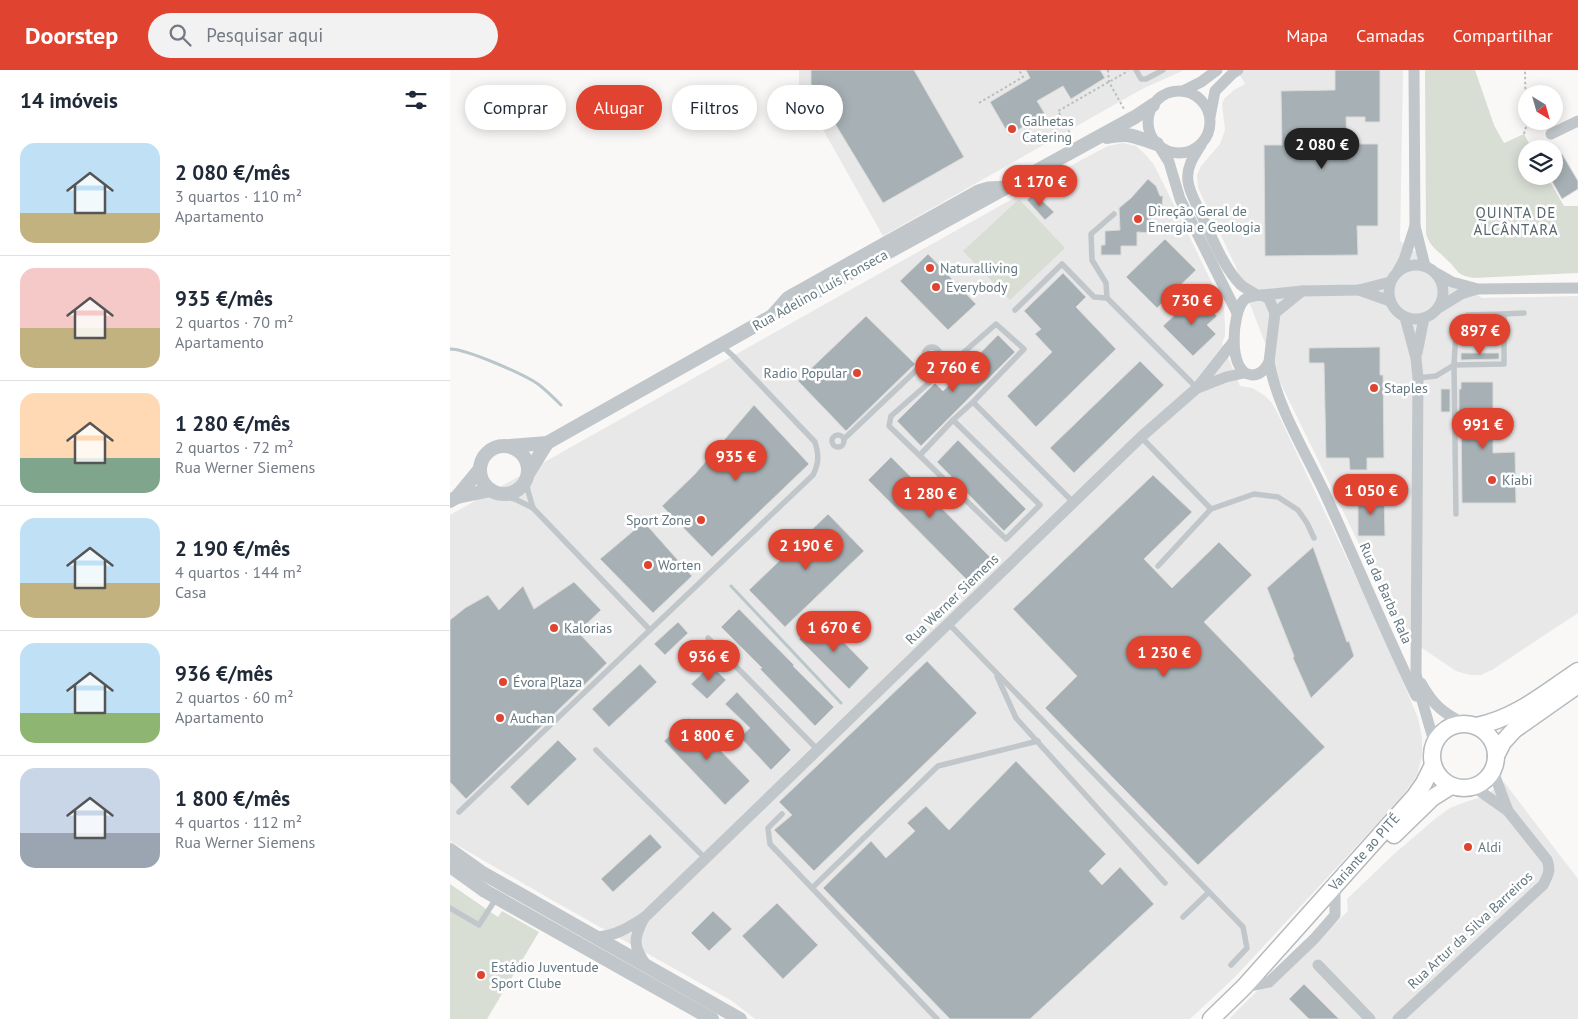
<!DOCTYPE html>
<html lang="pt">
<meta charset="utf-8">
<style>
:root{--surface:#fff;--page:#f2f2f3;--text:#1f2937;--muted:#747a83;--line:#e0e1e3;--accent:#e0432f}
body{margin:0;font-family:"PT Sans",sans-serif;background:var(--page);color:var(--text);height:100vh;display:flex;flex-direction:column;font-size:19px;white-space:nowrap}
*{box-sizing:border-box;margin:0}
p{font-size:16px;color:var(--muted)}
.icon{flex:none;width:28px;height:28px;fill:none;stroke:currentColor;stroke-width:2;stroke-linecap:round;stroke-linejoin:round}
.map{position:relative;flex:1;overflow:hidden}
.details{display:flex;flex-direction:column;background:var(--surface);width:450px}
.details>*{flex:none}
.hud{position:absolute;left:15px;top:15px;width:475px;height:45px;display:flex;gap:10px}
.needle{width:32px;rotate:143deg}
.controls{position:absolute;left:1068px;top:15px;display:grid;gap:10px}
.controls a{display:grid;place-items:center;width:45px;height:45px;border-radius:50%;background:var(--surface);box-shadow:0 2px 12px #0003;font-size:25px}
.price{position:absolute;translate:-50% -42px;padding:0 11px;border-radius:18px;background:var(--accent);color:#fff;font-size:16px;line-height:32px;filter:drop-shadow(0 1px 2px #0008)}
.price::after{content:'';position:absolute;left:50%;top:30px;width:15px;height:11px;margin-left:-8px;background:inherit;clip-path:polygon(0 0,100% 0,50% 100%)}
.price.selected{background:#222;color:#fff}
ul{padding:0;list-style:none}
li{display:flex;align-items:center;gap:15px;height:125px;padding:0 20px}
li+li{border-top:1px solid var(--line)}
li span{display:grid;place-items:center;flex:none;width:140px;height:100px;border-radius:15px;color:#555}
li>.icon{margin-inline-start:auto}
span .icon{width:60px;height:60px;fill:#fffc;stroke-width:1}
li b{font-size:21px}
h2{display:flex;justify-content:space-between;align-items:center;height:60px;padding:0 20px;font-size:21px}
.pill{padding:0 18px;border-radius:22px;background:var(--surface);box-shadow:0 2px 12px #0003;font-size:18px;line-height:45px}
.pill.selected{background:var(--accent);color:#fff}
header{display:flex;align-items:center;gap:30px;box-sizing:border-box;height:70px;padding:0 25px;background:var(--accent);color:#fff}
header strong{font-size:24px}
nav{display:flex;gap:28px;margin-inline-start:auto;font-size:18px}
.search{width:350px;height:45px;background:var(--page);display:flex;align-items:center;gap:12px;box-sizing:border-box;padding:0 18px;border-radius:28px;color:var(--muted);font-size:19px}
main{display:flex;flex:1;min-height:0}
.map>svg:first-child{display:block}
.built{fill:#e7e8e7}
.green{fill:#d9ded5}
.lines{fill:none;stroke-linecap:round;stroke-linejoin:round}
.stream{stroke:#bac6c9;stroke-width:3}
.building{fill:#a7b1b5;stroke:#dbdad9}
.primary-casing{stroke:#b4babd;stroke-width:19}
.path{stroke:#babfc1;stroke-width:2;stroke-dasharray:2.5 2.5;stroke-linecap:butt}
.service{stroke:#c0c6c9;stroke-width:5.5}
.minor{stroke:#c0c6c9;stroke-width:11}
.tertiary{stroke:#c0c6c9;stroke-width:14}
.primary{stroke:#fff;stroke-width:16}
.poi-dot{fill:#e0432f;stroke:#fff;stroke-width:2}
.labels{text-anchor:middle;dominant-baseline:central;stroke-width:5;stroke-linejoin:round;paint-order:stroke}
.poi-label{font-size:14px;fill:#647881;stroke:#fff;text-anchor:start}
.street-label{font-size:14px;fill:#647881;stroke:#fff}
.neighbourhood-label{font-size:15px;letter-spacing:1px;fill:#56656c;stroke:#fff}
</style>
<header>
<strong>Doorstep</strong>
<div class="search"><svg class="icon" aria-label="search" viewBox="0 0 24 24"><circle cx="10" cy="10" r="6"/><path d="M15 15l6 6"/></svg>Pesquisar aqui</div>
<nav><a>Mapa</a><a>Camadas</a><a>Compartilhar</a></nav>
</header>
<main>
<section class="details">
<h2>14 imóveis<svg class="icon" aria-label="filters" viewBox="0 0 24 24"><path d="M4 7h16M4 17h16"/><circle cx="9" cy="7" r="2"/><circle cx="15" cy="17" r="2"/></svg></h2>
<ul>
<li><span style="background:linear-gradient(#bfe0f5 70%,#c2b280 0)"><svg class="icon" aria-label="home" viewBox="0 0 24 24"><path d="M3 11l9-7 9 7M6 9v11h12V9"/></svg></span><div><b>2 080 €/mês</b><p>3 quartos · 110 m²</p><p>Apartamento</p></div></li>
<li><span style="background:linear-gradient(#f6c9c9 60%,#c2b280 0)"><svg class="icon" aria-label="home" viewBox="0 0 24 24"><path d="M3 11l9-7 9 7M6 9v11h12V9"/></svg></span><div><b>935 €/mês</b><p>2 quartos · 70 m²</p><p>Apartamento</p></div></li>
<li><span style="background:linear-gradient(#ffd9b3 65%,#7fa58c 0)"><svg class="icon" aria-label="home" viewBox="0 0 24 24"><path d="M3 11l9-7 9 7M6 9v11h12V9"/></svg></span><div><b>1 280 €/mês</b><p>2 quartos · 72 m²</p><p>Rua Werner Siemens</p></div></li>
<li><span style="background:linear-gradient(#bfe0f5 65%,#c2b280 0)"><svg class="icon" aria-label="home" viewBox="0 0 24 24"><path d="M3 11l9-7 9 7M6 9v11h12V9"/></svg></span><div><b>2 190 €/mês</b><p>4 quartos · 144 m²</p><p>Casa</p></div></li>
<li><span style="background:linear-gradient(#bfe0f5 70%,#8fb573 0)"><svg class="icon" aria-label="home" viewBox="0 0 24 24"><path d="M3 11l9-7 9 7M6 9v11h12V9"/></svg></span><div><b>936 €/mês</b><p>2 quartos · 60 m²</p><p>Apartamento</p></div></li>
<li><span style="background:linear-gradient(#c9d6e8 65%,#9aa5b1 0)"><svg class="icon" aria-label="home" viewBox="0 0 24 24"><path d="M3 11l9-7 9 7M6 9v11h12V9"/></svg></span><div><b>1 800 €/mês</b><p>4 quartos · 112 m²</p><p>Rua Werner Siemens</p></div></li>
</ul>
</section>
<div class="map">
<svg width="1128" height="949" viewBox="0 0 1128 949">
<rect width="100%" height="100%" fill="#f9f8f6"/>
<g class="built">
<polygon points="349,0 734,0 692,19 433,166 349,17"/>
<polygon points="787,0 953,0 950,171 1032,228 1128,226 1128,543 1042,600 1031,605 1020,605 1006,601 954,566 829,310 786,197 748,118 747,105 751,96 770,74 775,60 772,34 774,29 784,20 795,14"/>
<polygon points="673,73 686,76 697,86 704,95 728,143 774,238 775,257 775,266 772,273 790,316 802,318 814,325 822,333 828,344 931,560 968,648 972,668 972,686 967,705 952,727 786,906 740,949 305,949 282,931 107,833 0,771 0,445 635,88 658,76"/>
<polygon points="1054,712 1128,809 1128,949 779,949 809,919 818,918 898,841 897,829 943,785 986,748 1000,738 1018,731 1035,726"/>
</g>
<g class="green">
<path d="M975 0H1025L1044 55 1054 73 1074 64 1082 79H1076V106H1097L1114 136H1128V203L1024 208C1018 207 1013 206 1009 203 1005 199 1002 194 998 191 988 180 981 179 976 164Z"/>
<polygon points="569,129 615,178 560,230 513,181"/>
<polygon points="0,814 48,847 52,841 89,862 37,949 0,949"/>
</g>
<g class="lines">
<g class="stream">
<path d="M0 279C17 279 73 304 88 314 96 320 104 328 111 335"/>
<polyline points="281,516 391,633"/>
</g>
</g>
<g class="building">
<polygon points="361,0 464,0 514,87 433,133 361,14"/>
<polygon points="576,0 650,0 655,8 621,29 613,16 587,31 595,44 559,65 540,32 580,8"/>
<polygon points="885,0 930,0 930,52 915,52 915,47 896,47 897,74 928,74 928,156 907,156 908,185 815,186 814,75 832,75 831,21 885,20"/>
<polygon points="1112,84 1128,111 1128,119 1112,129 1099,106 1104,106 1104,89"/>
<polygon points="698,109 706,116 710,126 713,126 712,136 701,136 701,163 687,162 687,176 671,176 671,185 651,185 651,175 655,175 655,161 670,160 669,138 681,128"/>
<polygon points="584,123 604,142 595,150 577,130"/>
<polygon points="715,169 746,200 707,238 676,207"/>
<polygon points="478,184 526,234 498,260 450,211"/>
<polygon points="613,203 636,227 626,237 666,279 586,357 557,326 602,282 585,264 591,259 574,241"/>
<polygon points="746,225 767,246 757,255 766,264 743,286 713,256"/>
<polygon points="416,246 465,294 396,361 348,311"/>
<rect x="1026" y="249" width="11" height="10"/>
<polygon points="548,265 565,282 471,376 447,351 485,313 493,321"/>
<polygon points="930,277 930,305 933,305 934,388 917,388 917,400 900,400 899,388 876,388 874,293 859,293 859,278"/>
<polygon points="1011,283 1049,283 1049,289 1011,290"/>
<polygon points="690,291 714,315 624,403 600,378"/>
<polygon points="1011,312 1043,312 1043,383 1065,382 1066,433 1012,433 1011,341 1009,341 1009,319 1011,319"/>
<rect x="991" y="319" width="9" height="23"/>
<polygon points="304,335 359,394 262,487 212,436 245,404"/>
<polygon points="508,370 576,439 554,461 487,392"/>
<polygon points="441,387 541,488 518,511 418,410"/>
<polygon points="703,405 742,442 694,489 722,518 769,472 802,505 754,552 875,677 748,795 595,638 627,606 563,539"/>
<polygon points="908,425 934,425 935,466 908,466"/>
<polygon points="378,444 414,481 335,557 299,520"/>
<polygon points="194,452 242,506 203,543 150,489"/>
<polygon points="863,477 897,572 899,571 904,586 861,628 843,588 844,586 817,518"/>
<polygon points="124,512 151,540 128,562 157,593 16,729 0,712 0,550 15,538 38,525 49,540 73,516 84,539"/>
<polygon points="289,539 344,595 343,596 384,637 365,656 310,599 312,598 271,557"/>
<polygon points="370,548 419,598 399,619 349,569"/>
<polygon points="228,552 238,563 215,585 204,574"/>
<polygon points="477,591 527,643 364,801 324,760 342,745 329,732"/>
<polygon points="190,594 207,612 159,657 142,639"/>
<polygon points="261,595 276,610 257,629 241,614"/>
<polygon points="287,622 341,680 321,700 290,667 300,658 275,634"/>
<polygon points="239,648 300,711 275,735 214,671"/>
<polygon points="108,670 127,689 78,736 60,717"/>
<polygon points="566,691 656,784 639,801 652,815 670,797 704,834 580,949 500,949 373,818 421,771 436,788 465,761 457,753 476,736 499,760"/>
<polygon points="200,764 212,777 163,822 151,809"/>
<polygon points="327,833 368,875 333,909 292,866"/>
<polygon points="263,841 282,859 259,881 241,863"/>
<polygon points="854,914 889,949 859,949 839,929"/>
</g>
<g class="lines">
<defs>
<g id="primary">
<circle cx="1014" cy="686" r="32"/>
<path d="M1026 656C1065 649 1096 622 1128 601"/>
<polyline points="1046,686 1053,672 1064,660 1128,615"/>
<polyline points="944,765 982,728 1001,716"/>
<polyline points="761,949 794,917 965,726 974,713 983,695"/>
</g>
</defs>
<use href="#primary" class="primary-casing"/>
<g class="path">
<polyline points="658,0 659,12 674,39"/>
<polyline points="529,33 573,7 569,0"/>
<polyline points="1074,64 1076,57 1075,0"/>
<polyline points="622,67 608,41 678,1"/>
</g>
<g class="service">
<polyline points="686,0 691,9 696,9 713,0"/>
<polyline points="657,228 747,318"/>
<polyline points="657,228 656,213 642,190 641,164 664,144"/>
<polyline points="565,240 612,194 644,227 657,228"/>
<circle cx="482" cy="285" r="8"/>
<polyline points="968,308 986,306 1004,295 1054,294 1054,244 1074,243"/>
<polyline points="503,350 523,332"/>
<circle cx="388" cy="371" r="6"/>
<polyline points="691,367 761,439 708,496"/>
<polyline points="394,369 476,291"/>
<polyline points="470,385 503,350 590,435 556,469 439,356 441,346 546,254 574,279 523,332 623,432"/>
<polyline points="76,410 78,421 83,438"/>
<path d="M49 424 67 430 83 438 200 560 363 405C369 393 369 385 365 372L283 286 271 275"/>
<polyline points="761,439 804,424 828,427 848,440 857,453 864,468"/>
<polyline points="1006,444 1004,295 1006,261 1016,261 1017,245 1054,244"/>
<polyline points="499,554 793,857 797,878 781,895"/>
<polyline points="258,568 368,680"/>
<polyline points="547,606 566,648 715,813"/>
<polyline points="146,680 256,789"/>
<polyline points="9,742 200,560"/>
<polyline points="332,744 318,758 320,774 362,818"/>
<polyline points="0,838 29,855 47,827"/>
<polyline points="733,847 759,822"/>
<polyline points="487,949 362,818 488,696 588,671"/>
</g>
<g class="minor">
<polyline points="964,0 965,156 975,196"/>
<polyline points="733,21 751,12 767,0"/>
<circle cx="729" cy="52" r="31"/>
<polyline points="760,47 765,21 782,4 788,0"/>
<polyline points="1101,64 1128,51"/>
<path d="M751 75C744 86 736 97 738 111 739 121 745 131 749 140 760 163 773 197 791 215 796 219 802 222 807 225"/>
<polyline points="709,76 719,92 730,129 787,243"/>
<circle cx="966" cy="222" r="27"/>
<polyline points="948,201 954,190 965,156"/>
<polyline points="988,204 1002,212 1028,219 1128,218"/>
<polyline points="909,220 940,231"/>
<path d="M812 225 819 229 825 243 819 292C815 299 811 305 802 305 777 304 782 242 794 230 798 226 806 226 812 225Z"/>
<polyline points="812,225 852,221 909,220 940,212"/>
<polyline points="990,237 1011,224 1027,219"/>
<polyline points="825,243 852,221"/>
<polyline points="322,244 337,227 342,224 528,120 538,117 557,116"/>
<polyline points="955,247 966,288 968,308 966,603 969,620 985,675"/>
<polyline points="967,283 974,248"/>
<path d="M819 292C828 340 857 384 877 428 907 494 935 561 966 626"/>
<polyline points="748,318 776,307 794,303"/>
<path d="M971 613C983 635 993 643 1015 654"/>
<polyline points="1043,701 1058,741"/>
<path d="M194 848C183 869 183 876 196 895"/>
<path d="M147 867C166 866 179 857 195 847L691 367 747 318 784 271"/>
<polyline points="868,895 920,949"/>
<polyline points="794,917 819,912 864,869 885,845 885,822"/>
<path d="M948 949 1093 815C1098 805 1101 801 1097 790L1058 741 1024 717"/>
</g>
<g class="tertiary">
<path d="M657 67C682 62 684 67 707 74"/>
<circle cx="54" cy="400" r="24"/>
<polyline points="60,376 97,373 331,241 685,47 703,35"/>
<polyline points="79,402 97,373"/>
<polyline points="7,427 30,399"/>
<polyline points="0,431 7,427 41,420"/>
<polyline points="0,780 31,802 290,949"/>
<polyline points="0,796 35,821 262,949"/>
</g>
<use href="#primary" class="primary"/>
</g>
<g class="poi-dot">
<circle cx="562" cy="59" r="5"/>
<circle cx="688" cy="149" r="5"/>
<circle cx="480" cy="198" r="5"/>
<circle cx="486" cy="217" r="5"/>
<circle cx="407" cy="303" r="5"/>
<circle cx="924" cy="318" r="5"/>
<circle cx="1042" cy="410" r="5"/>
<circle cx="251" cy="450" r="5"/>
<circle cx="198" cy="495" r="5"/>
<circle cx="104" cy="558" r="5"/>
<circle cx="53" cy="612" r="5"/>
<circle cx="50" cy="648" r="5"/>
<circle cx="1018" cy="777" r="5"/>
<circle cx="31" cy="905" r="5"/>
</g>
<g class="labels">
<g class="poi-label">
<text x="572" y="51">Galhetas<tspan x="572" dy="16">Catering</tspan></text>
<text x="698" y="141">Direção Geral de<tspan x="698" dy="16">Energia e Geologia</tspan></text>
<text x="490" y="198">Naturalliving</text>
<text x="496" y="217">Everybody</text>
<text x="397" y="303" text-anchor="end">Radio Popular</text>
<text x="934" y="318">Staples</text>
<text x="1052" y="410">Kiabi</text>
<text x="241" y="450" text-anchor="end">Sport Zone</text>
<text x="208" y="495">Worten</text>
<text x="114" y="558">Kalorias</text>
<text x="63" y="612">Évora Plaza</text>
<text x="60" y="648">Auchan</text>
<text x="1028" y="777">Aldi</text>
<text x="41" y="897">Estádio Juventude<tspan x="41" dy="16">Sport Clube</tspan></text>
</g>
<g class="street-label">
<text transform="translate(370 220) rotate(-29)">Rua Adelino Luís Fonseca</text>
<text transform="translate(936 523) rotate(66)">Rua da Barba Rala</text>
<text transform="translate(502 529) rotate(-44)">Rua Werner Siemens</text>
<text transform="translate(914 782) rotate(-48)">Variante ao PITÉ</text>
<text transform="translate(1020 860) rotate(-43)">Rua Artur da Silva Barreiros</text>
</g>
<g class="neighbourhood-label">
<text x="1066" y="142">QUINTA DE<tspan x="1066" dy="17">ALCÂNTARA</tspan></text>
</g>
</g>
</svg>
<div class="controls">
<a><svg class="needle" viewBox="-14 -14 28 28"><path d="M0-13l5 13h-10z" fill="#e53935"/><path d="M0 13l5-13h-10z" fill="#747a83"/></svg></a>
<a><svg class="icon" aria-label="layers" viewBox="0 0 24 24"><path d="M12 4l9 5-9 5-9-5zM3 14l9 5 9-5"/></svg></a>
</div>
<b class="price selected" style="left:872px;top:100px">2 080 €</b>
<b class="price" style="left:590px;top:137px">1 170 €</b>
<b class="price" style="left:742px;top:256px">730 €</b>
<b class="price" style="left:1030px;top:286px">897 €</b>
<b class="price" style="left:503px;top:323px">2 760 €</b>
<b class="price" style="left:1033px;top:380px">991 €</b>
<b class="price" style="left:286px;top:412px">935 €</b>
<b class="price" style="left:921px;top:446px">1 050 €</b>
<b class="price" style="left:480px;top:449px">1 280 €</b>
<b class="price" style="left:356px;top:501px">2 190 €</b>
<b class="price" style="left:384px;top:583px">1 670 €</b>
<b class="price" style="left:714px;top:608px">1 230 €</b>
<b class="price" style="left:259px;top:612px">936 €</b>
<b class="price" style="left:257px;top:691px">1 800 €</b>
<div class="hud">
<a class="pill">Comprar</a>
<a class="pill selected">Alugar</a>
<a class="pill">Filtros</a>
<a class="pill">Novo</a>
</div>
</div>
</main>
